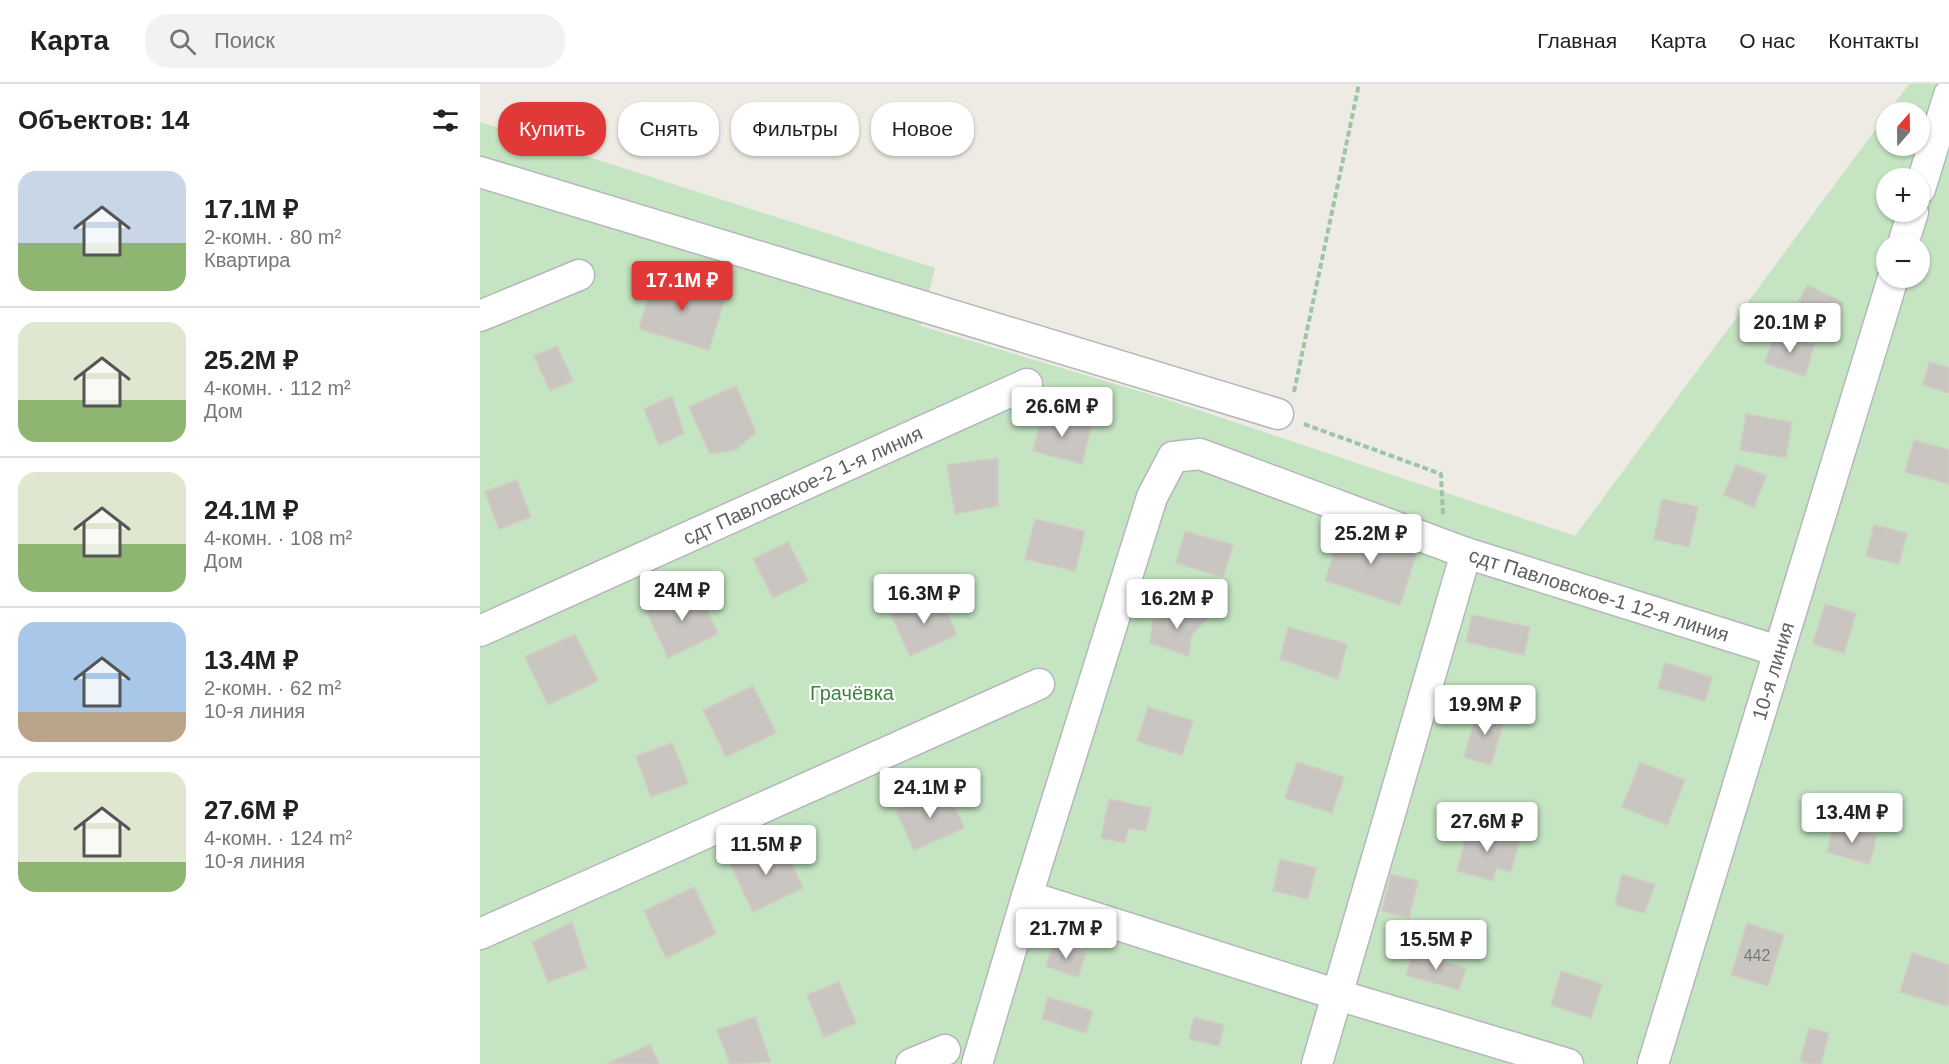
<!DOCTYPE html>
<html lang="ru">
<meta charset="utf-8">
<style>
:root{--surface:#fff;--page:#f2f2f2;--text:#222;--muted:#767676;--line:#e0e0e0;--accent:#e03938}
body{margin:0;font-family:Helvetica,sans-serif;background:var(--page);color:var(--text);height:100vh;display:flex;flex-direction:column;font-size:22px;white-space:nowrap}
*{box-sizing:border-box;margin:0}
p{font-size:20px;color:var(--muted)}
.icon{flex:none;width:33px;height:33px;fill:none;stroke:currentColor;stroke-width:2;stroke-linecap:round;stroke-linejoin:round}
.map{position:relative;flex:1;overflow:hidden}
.sheet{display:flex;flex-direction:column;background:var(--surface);width:480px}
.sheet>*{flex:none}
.guide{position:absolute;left:18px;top:18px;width:570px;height:54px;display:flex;gap:12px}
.needle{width:39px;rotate:20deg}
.fabs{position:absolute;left:1396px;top:18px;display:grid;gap:12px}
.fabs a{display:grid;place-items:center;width:54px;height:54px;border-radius:50%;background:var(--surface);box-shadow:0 2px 4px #0004;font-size:30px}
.price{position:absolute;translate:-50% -51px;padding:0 14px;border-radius:6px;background:#fff;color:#222;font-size:20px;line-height:39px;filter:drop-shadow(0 2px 3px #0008)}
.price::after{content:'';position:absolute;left:50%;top:36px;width:18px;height:14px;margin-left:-9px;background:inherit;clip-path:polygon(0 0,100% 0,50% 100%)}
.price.current{background:var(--accent);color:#fff}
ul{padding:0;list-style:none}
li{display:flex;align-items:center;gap:18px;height:150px;padding:0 18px}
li+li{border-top:2px solid var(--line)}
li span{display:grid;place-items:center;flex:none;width:168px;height:120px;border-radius:18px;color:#555}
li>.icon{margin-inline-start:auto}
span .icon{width:72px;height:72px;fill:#fffc;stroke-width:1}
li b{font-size:26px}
h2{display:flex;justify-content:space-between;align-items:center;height:72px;padding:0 18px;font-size:26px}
.tag{padding:0 21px;border-radius:24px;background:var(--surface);box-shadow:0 2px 4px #0004;font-size:21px;line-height:54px}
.tag.current{background:var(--accent);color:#fff}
header{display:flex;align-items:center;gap:36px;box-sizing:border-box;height:84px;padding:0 30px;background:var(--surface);border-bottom:2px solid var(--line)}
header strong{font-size:28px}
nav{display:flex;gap:33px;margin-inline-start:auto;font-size:21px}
.search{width:420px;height:54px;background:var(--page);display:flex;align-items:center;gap:15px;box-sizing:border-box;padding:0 21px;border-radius:24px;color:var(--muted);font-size:22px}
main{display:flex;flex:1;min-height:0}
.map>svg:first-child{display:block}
.green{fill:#c4e4c2;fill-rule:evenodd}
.building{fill:#c9c6c1;stroke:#d2ccc3;stroke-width:1.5}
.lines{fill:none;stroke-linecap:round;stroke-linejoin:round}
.minor-casing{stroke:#b4b7ba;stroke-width:33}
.path{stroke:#9bc5a4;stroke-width:4;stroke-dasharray:6 3;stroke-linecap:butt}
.minor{stroke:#fff;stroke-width:30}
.labels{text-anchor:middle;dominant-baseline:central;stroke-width:4.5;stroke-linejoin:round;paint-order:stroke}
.number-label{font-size:16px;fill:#777a7b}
.street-label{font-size:20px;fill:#5c6064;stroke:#fff}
.park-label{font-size:20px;fill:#3b853a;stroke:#fff}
</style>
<header>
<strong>Карта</strong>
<div class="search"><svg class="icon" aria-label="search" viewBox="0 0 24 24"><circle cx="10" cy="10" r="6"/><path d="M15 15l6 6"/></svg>Поиск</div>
<nav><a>Главная</a><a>Карта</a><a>О нас</a><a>Контакты</a></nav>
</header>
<main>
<section class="sheet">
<h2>Объектов: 14<svg class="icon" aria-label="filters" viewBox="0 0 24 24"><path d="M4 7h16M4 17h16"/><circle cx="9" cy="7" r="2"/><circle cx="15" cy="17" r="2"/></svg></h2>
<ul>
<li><span style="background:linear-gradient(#c9d6e8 60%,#8fb573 0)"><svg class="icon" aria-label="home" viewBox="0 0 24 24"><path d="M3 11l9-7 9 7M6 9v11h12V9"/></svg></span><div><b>17.1M ₽</b><p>2-комн. · 80 m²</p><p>Квартира</p></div></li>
<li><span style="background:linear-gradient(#dfe7d0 65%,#8fb573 0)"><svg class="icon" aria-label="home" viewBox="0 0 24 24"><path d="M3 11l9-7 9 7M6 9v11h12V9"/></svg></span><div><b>25.2M ₽</b><p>4-комн. · 112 m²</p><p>Дом</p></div></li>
<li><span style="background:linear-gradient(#dfe7d0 60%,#8fb573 0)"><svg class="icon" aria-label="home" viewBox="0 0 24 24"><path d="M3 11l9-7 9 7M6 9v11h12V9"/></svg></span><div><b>24.1M ₽</b><p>4-комн. · 108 m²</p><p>Дом</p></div></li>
<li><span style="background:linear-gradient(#a9c7e8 75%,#b9a48a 0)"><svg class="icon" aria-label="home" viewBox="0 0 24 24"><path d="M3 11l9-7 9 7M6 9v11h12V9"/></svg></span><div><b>13.4M ₽</b><p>2-комн. · 62 m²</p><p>10-я линия</p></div></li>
<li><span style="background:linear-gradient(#dfe7d0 75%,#8fb573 0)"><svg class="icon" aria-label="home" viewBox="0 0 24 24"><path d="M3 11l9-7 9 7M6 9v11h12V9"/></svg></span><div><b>27.6M ₽</b><p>4-комн. · 124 m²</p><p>10-я линия</p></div></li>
</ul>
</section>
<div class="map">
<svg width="1469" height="980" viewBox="0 0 1469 980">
<rect width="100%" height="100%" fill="#eeebe4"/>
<path class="green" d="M1429 0H1469V980H0V38L455 184 441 242 682 314 1095 452 1407 30V62H1440V28H1408ZM1407 94H1440V128H1407ZM1407 160H1440V194H1407Z"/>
<g class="building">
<polygon points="175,190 246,211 229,266 159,245"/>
<polygon points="1327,201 1364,219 1346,257 1309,239"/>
<polygon points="1295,248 1334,261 1325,292 1285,279"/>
<polygon points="77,262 93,297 70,307 54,272"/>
<polygon points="1449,278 1469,284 1469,309 1443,301"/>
<polygon points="256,302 276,348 256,366 230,370 209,323"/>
<polygon points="192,312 204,349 179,361 164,325"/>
<polygon points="563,327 612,340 602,380 553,367"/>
<polygon points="1266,330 1312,338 1306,374 1260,366"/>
<polygon points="1434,356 1469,366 1469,400 1425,388"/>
<polygon points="518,374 518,422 475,430 467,381"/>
<polygon points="1256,380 1286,392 1274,423 1244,411"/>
<polygon points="37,396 51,433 19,445 5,408"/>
<polygon points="1182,415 1218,423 1209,463 1174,455"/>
<polygon points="555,435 605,447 595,487 545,475"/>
<polygon points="863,440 938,465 920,521 845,497"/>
<polygon points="1394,441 1427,449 1419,480 1386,472"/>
<polygon points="705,447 753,461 743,493 696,479"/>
<polygon points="308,458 328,497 293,514 273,475"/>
<polygon points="216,502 238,550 188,574 166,526"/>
<polygon points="459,510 477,551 430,572 411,531"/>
<polygon points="1345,520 1376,529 1364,569 1333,560"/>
<polygon points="693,521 729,532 711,552 709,572 670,559 673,536 686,533"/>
<polygon points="992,531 1050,543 1044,571 986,558"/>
<polygon points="808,543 867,560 858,595 800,575"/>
<polygon points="95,550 118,597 68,621 45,573"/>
<polygon points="1185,579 1232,593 1225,617 1178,604"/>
<polygon points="273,602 296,649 246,673 223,626"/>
<polygon points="668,623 713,637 702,671 657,657"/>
<polygon points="998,624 1025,632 1011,681 984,673"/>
<polygon points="192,659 208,699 171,713 156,672"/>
<polygon points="817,678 864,693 852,729 805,714"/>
<polygon points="1160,678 1205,696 1187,741 1142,723"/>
<polygon points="466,703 484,744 434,766 416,726"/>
<polygon points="629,715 671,724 666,747 648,744 645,759 621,754"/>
<polygon points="1354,741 1397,752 1389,780 1347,768"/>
<polygon points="989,742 1040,755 1031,788 1016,784 1013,797 977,787"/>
<polygon points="300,756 323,804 273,828 250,780"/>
<polygon points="800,775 836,784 828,815 793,807"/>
<polygon points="911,790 938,797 929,834 902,827"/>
<polygon points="1142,790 1175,801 1164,829 1135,821"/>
<polygon points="214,803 236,850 186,874 164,827"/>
<polygon points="92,838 107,884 68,898 52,858"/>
<polygon points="1267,839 1304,851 1288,902 1251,891"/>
<polygon points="574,858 606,869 598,893 566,882"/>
<polygon points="933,868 986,884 979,906 926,891"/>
<polygon points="1432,869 1469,881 1469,917 1467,922 1420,908"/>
<polygon points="1081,887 1122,900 1111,934 1071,921"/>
<polygon points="359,898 376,939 344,953 327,911"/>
<polygon points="568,913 613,927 606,949 562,935"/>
<polygon points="275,933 291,978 250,980 237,946"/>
<polygon points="714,933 744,941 739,962 709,955"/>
<polygon points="1329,944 1349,949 1341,980 1328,980 1320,977"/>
<polygon points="170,961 179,980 126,980"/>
</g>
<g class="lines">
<defs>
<g id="minor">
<polyline points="0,88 798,330"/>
<polyline points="1440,105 1469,11"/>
<polyline points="1423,160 1433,128"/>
<polyline points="0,232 99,191"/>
<path id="s1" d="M0 547 547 300"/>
<polyline points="547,812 858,911 1088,980"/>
<polyline points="0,850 559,600"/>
<polyline points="431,980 465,966"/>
<path id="s2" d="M497 980 547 812 672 413 693 373 720 370 986 469 1298 567"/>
<polyline points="837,980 986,469"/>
<path id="s3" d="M1173 980 1413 194"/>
</g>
</defs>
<use href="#minor" class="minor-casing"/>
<g class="path">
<polyline points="814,308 879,0"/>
<polyline points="824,340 961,390 963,431"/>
</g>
<use href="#minor" class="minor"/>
</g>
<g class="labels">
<g class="number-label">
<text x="1277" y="871">442</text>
</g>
<g class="street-label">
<text stroke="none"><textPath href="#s1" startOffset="354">сдт Павловское-2 1-я линия</textPath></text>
<text stroke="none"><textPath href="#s2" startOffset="1089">сдт Павловское-1 12-я линия</textPath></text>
<text stroke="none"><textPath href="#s3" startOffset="411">10-я линия</textPath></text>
</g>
<g class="park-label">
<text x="372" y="609">Грачёвка</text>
</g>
</g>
</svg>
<div class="fabs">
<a><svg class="needle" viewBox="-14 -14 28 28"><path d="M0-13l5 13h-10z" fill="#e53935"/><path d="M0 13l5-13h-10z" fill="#767676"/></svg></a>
<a>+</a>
<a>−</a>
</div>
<b class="price current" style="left:202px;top:228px">17.1M ₽</b>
<b class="price" style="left:1310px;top:270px">20.1M ₽</b>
<b class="price" style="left:582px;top:354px">26.6M ₽</b>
<b class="price" style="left:891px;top:481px">25.2M ₽</b>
<b class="price" style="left:202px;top:538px">24M ₽</b>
<b class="price" style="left:444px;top:541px">16.3M ₽</b>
<b class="price" style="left:697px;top:546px">16.2M ₽</b>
<b class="price" style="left:1005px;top:652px">19.9M ₽</b>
<b class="price" style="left:450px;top:735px">24.1M ₽</b>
<b class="price" style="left:1372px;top:760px">13.4M ₽</b>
<b class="price" style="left:1007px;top:769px">27.6M ₽</b>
<b class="price" style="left:286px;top:792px">11.5M ₽</b>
<b class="price" style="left:586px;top:876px">21.7M ₽</b>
<b class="price" style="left:956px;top:887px">15.5M ₽</b>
<div class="guide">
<a class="tag current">Купить</a>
<a class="tag">Снять</a>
<a class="tag">Фильтры</a>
<a class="tag">Новое</a>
</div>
</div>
</main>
